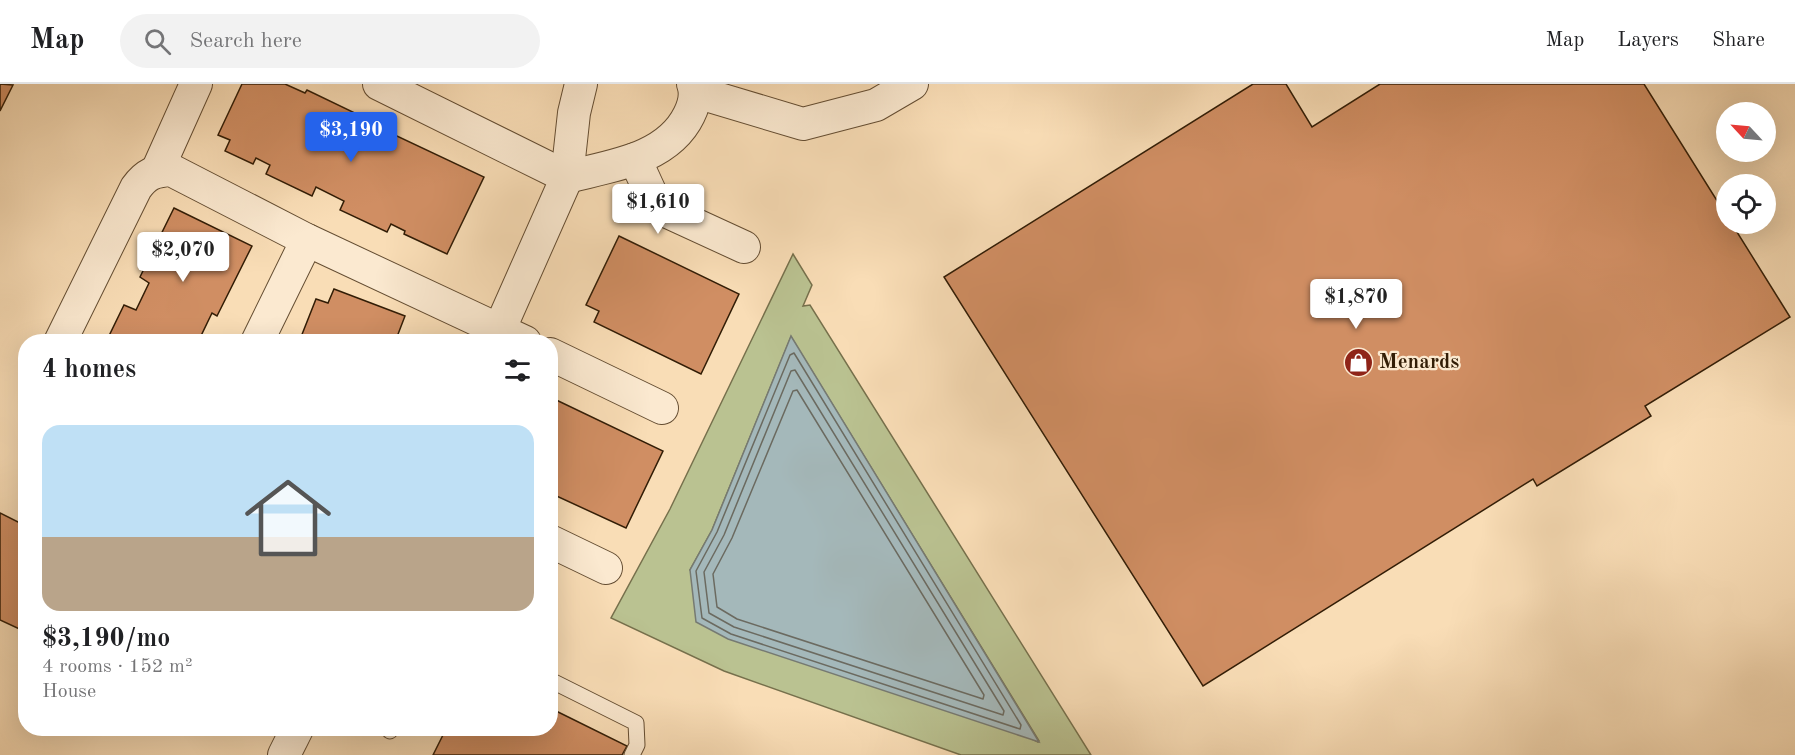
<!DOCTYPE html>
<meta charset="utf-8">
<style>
:root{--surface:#fff;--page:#f2f2f2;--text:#202124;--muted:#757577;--line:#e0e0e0;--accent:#2563eb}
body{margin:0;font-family:"Old Standard TT",serif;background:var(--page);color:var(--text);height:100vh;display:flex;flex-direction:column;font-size:22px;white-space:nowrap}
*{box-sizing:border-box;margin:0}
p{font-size:20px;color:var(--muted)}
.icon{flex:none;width:33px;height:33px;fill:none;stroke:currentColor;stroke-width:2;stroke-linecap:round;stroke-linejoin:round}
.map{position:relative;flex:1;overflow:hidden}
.side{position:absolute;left:18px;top:250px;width:540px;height:402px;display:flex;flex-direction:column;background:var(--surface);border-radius:24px;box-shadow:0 6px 24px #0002}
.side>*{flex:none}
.needle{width:39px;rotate:296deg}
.tools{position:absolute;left:1716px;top:18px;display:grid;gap:12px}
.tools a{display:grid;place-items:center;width:60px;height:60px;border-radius:50%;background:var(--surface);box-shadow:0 6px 24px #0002;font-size:30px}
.price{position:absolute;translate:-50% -51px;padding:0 14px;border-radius:6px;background:#fff;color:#222;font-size:20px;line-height:39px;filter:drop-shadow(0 2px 3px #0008)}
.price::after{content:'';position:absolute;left:50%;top:36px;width:18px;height:14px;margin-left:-9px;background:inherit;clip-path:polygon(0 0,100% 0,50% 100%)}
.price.current{background:var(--accent);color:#fff}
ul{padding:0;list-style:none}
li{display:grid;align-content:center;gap:12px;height:318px;padding:0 24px}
li span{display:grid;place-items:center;height:186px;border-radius:18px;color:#555}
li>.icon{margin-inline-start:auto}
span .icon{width:108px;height:108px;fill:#fffc;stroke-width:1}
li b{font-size:26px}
h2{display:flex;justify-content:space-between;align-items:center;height:72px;padding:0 24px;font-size:26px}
header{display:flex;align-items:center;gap:36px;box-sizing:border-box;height:84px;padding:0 30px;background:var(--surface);border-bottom:2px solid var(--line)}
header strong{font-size:28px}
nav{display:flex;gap:33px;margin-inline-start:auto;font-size:21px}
.search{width:420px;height:54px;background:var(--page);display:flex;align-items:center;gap:15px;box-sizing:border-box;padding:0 21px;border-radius:33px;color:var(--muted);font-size:22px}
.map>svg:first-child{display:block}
.green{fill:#bac291;stroke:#76704c;stroke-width:1.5;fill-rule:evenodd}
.water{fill:#a4b8ba;stroke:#767a72;stroke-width:1.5}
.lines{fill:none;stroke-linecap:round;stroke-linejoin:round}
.shore{stroke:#6b6a60;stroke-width:1.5}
.building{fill:#d08e63;stroke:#321d06;stroke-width:1.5}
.lane-casing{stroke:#644d32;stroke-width:17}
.street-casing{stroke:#644d32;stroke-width:34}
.lane{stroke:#fbe9d0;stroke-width:15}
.street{stroke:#fbe9d0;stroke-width:32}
.labels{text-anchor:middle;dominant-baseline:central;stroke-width:4.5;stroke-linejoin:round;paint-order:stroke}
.poi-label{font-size:21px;font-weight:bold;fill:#321d06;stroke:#fbe9d0;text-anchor:start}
</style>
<header>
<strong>Map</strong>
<div class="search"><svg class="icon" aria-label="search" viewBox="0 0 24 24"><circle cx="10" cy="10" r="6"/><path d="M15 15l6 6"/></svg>Search here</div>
<nav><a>Map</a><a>Layers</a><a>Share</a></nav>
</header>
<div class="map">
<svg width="1795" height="671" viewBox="0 0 1795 671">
<rect width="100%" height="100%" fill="#f9ddb6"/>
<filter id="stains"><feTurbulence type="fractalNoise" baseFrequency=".00333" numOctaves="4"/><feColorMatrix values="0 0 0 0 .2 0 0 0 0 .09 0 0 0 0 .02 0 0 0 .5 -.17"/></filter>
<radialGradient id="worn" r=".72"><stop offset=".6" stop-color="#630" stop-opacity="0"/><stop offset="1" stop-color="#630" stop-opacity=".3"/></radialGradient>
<path class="green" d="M793 170 812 201 803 222 810 221 1091 671H961L724 587 611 534 670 425ZM791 253 1039 657 1038 658 690 486 712 446Z"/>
<polygon class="water" points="791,252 1039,658 728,555 696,538 690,486 712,446"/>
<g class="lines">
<g class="shore">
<polygon points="794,269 1021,641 1020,645 731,550 702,534 696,487 717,448 790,271"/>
<polygon points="795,286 1004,627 1003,631 734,543 709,529 704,488 724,451 791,287"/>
<polygon points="797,306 984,611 983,615 737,535 717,523 713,490 732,454 793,307"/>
</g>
</g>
<g class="building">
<polygon points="0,0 13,1 0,27"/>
<polygon points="242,0 285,0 305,9 307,6 357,30 353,38 378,49 380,44 484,93 447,170 404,150 405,147 391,140 387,148 340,126 344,117 316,103 312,112 266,90 270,81 256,74 253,80 225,67 230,56 218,51"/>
<polygon points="1253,0 1286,0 1312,43 1380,0 1644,0 1726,131 1726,140 1732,140 1790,233 1645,322 1651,332 1537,402 1533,395 1203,602 944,193"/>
<polygon points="174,124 252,162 217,232 212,229 199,256 203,258 106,258 124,221 136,226 149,199 140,193"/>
<polygon points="619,152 739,210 701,290 594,238 599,227 586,221"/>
<polygon points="334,205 405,232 395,258 299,258 316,215 328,219"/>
<polygon points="550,313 663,367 626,444 550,409"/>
<polygon points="0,429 26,442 26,548 0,536"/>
<polygon points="550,624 627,662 622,671 433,671 446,645 550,645"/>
</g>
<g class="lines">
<defs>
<g id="lane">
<polyline points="550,596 636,639 637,661 632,671"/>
<polyline points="390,647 391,645"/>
</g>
<g id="street">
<path d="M379 0 567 93C609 82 667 76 689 31 694 21 697 11 693 0"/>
<polyline points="696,8 803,40 876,21 912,0"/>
<polyline points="635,75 657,123 744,163"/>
<polyline points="157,87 196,0"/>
<path d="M60 258 136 104C146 90 154 87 171 86L307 156 525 258"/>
<polyline points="257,258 307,156"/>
<polyline points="494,258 567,93 574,29 581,0"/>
<polyline points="550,270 662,324"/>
<polyline points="550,457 606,484"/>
<polyline points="284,671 297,645"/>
</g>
</defs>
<use href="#lane" class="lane-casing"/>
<use href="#street" class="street-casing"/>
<use href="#lane" class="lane"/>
<use href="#street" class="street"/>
</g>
<defs>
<symbol id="shop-disc" viewBox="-11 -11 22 22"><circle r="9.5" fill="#8f2418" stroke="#fbe9d0"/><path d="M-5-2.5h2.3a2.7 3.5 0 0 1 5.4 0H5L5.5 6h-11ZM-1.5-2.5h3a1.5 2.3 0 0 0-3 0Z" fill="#fff"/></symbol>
</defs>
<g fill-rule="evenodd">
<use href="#shop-disc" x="1342" y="262" width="33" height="33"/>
</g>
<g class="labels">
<g class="poi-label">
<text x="1379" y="278">Menards</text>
</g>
</g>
<rect width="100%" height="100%" filter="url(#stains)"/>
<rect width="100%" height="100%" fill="url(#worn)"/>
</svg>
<div class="tools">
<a><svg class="needle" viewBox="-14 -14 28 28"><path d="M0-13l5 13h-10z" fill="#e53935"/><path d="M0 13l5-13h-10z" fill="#757577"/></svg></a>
<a><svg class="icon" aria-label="locate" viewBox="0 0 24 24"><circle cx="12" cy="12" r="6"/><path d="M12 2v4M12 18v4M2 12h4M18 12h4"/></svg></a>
</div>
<b class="price current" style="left:351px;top:79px">$3,190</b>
<b class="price" style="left:658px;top:151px">$1,610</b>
<b class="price" style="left:183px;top:199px">$2,070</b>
<b class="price" style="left:1356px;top:246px">$1,870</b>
<section class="side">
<h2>4 homes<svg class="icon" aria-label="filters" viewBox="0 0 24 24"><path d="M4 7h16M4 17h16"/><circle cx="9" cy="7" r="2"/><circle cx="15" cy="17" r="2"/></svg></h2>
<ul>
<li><span style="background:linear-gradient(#bfe0f5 60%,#b9a48a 0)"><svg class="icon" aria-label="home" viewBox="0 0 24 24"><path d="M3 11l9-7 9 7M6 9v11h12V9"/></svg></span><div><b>$3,190/mo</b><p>4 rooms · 152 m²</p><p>House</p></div></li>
</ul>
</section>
</div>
